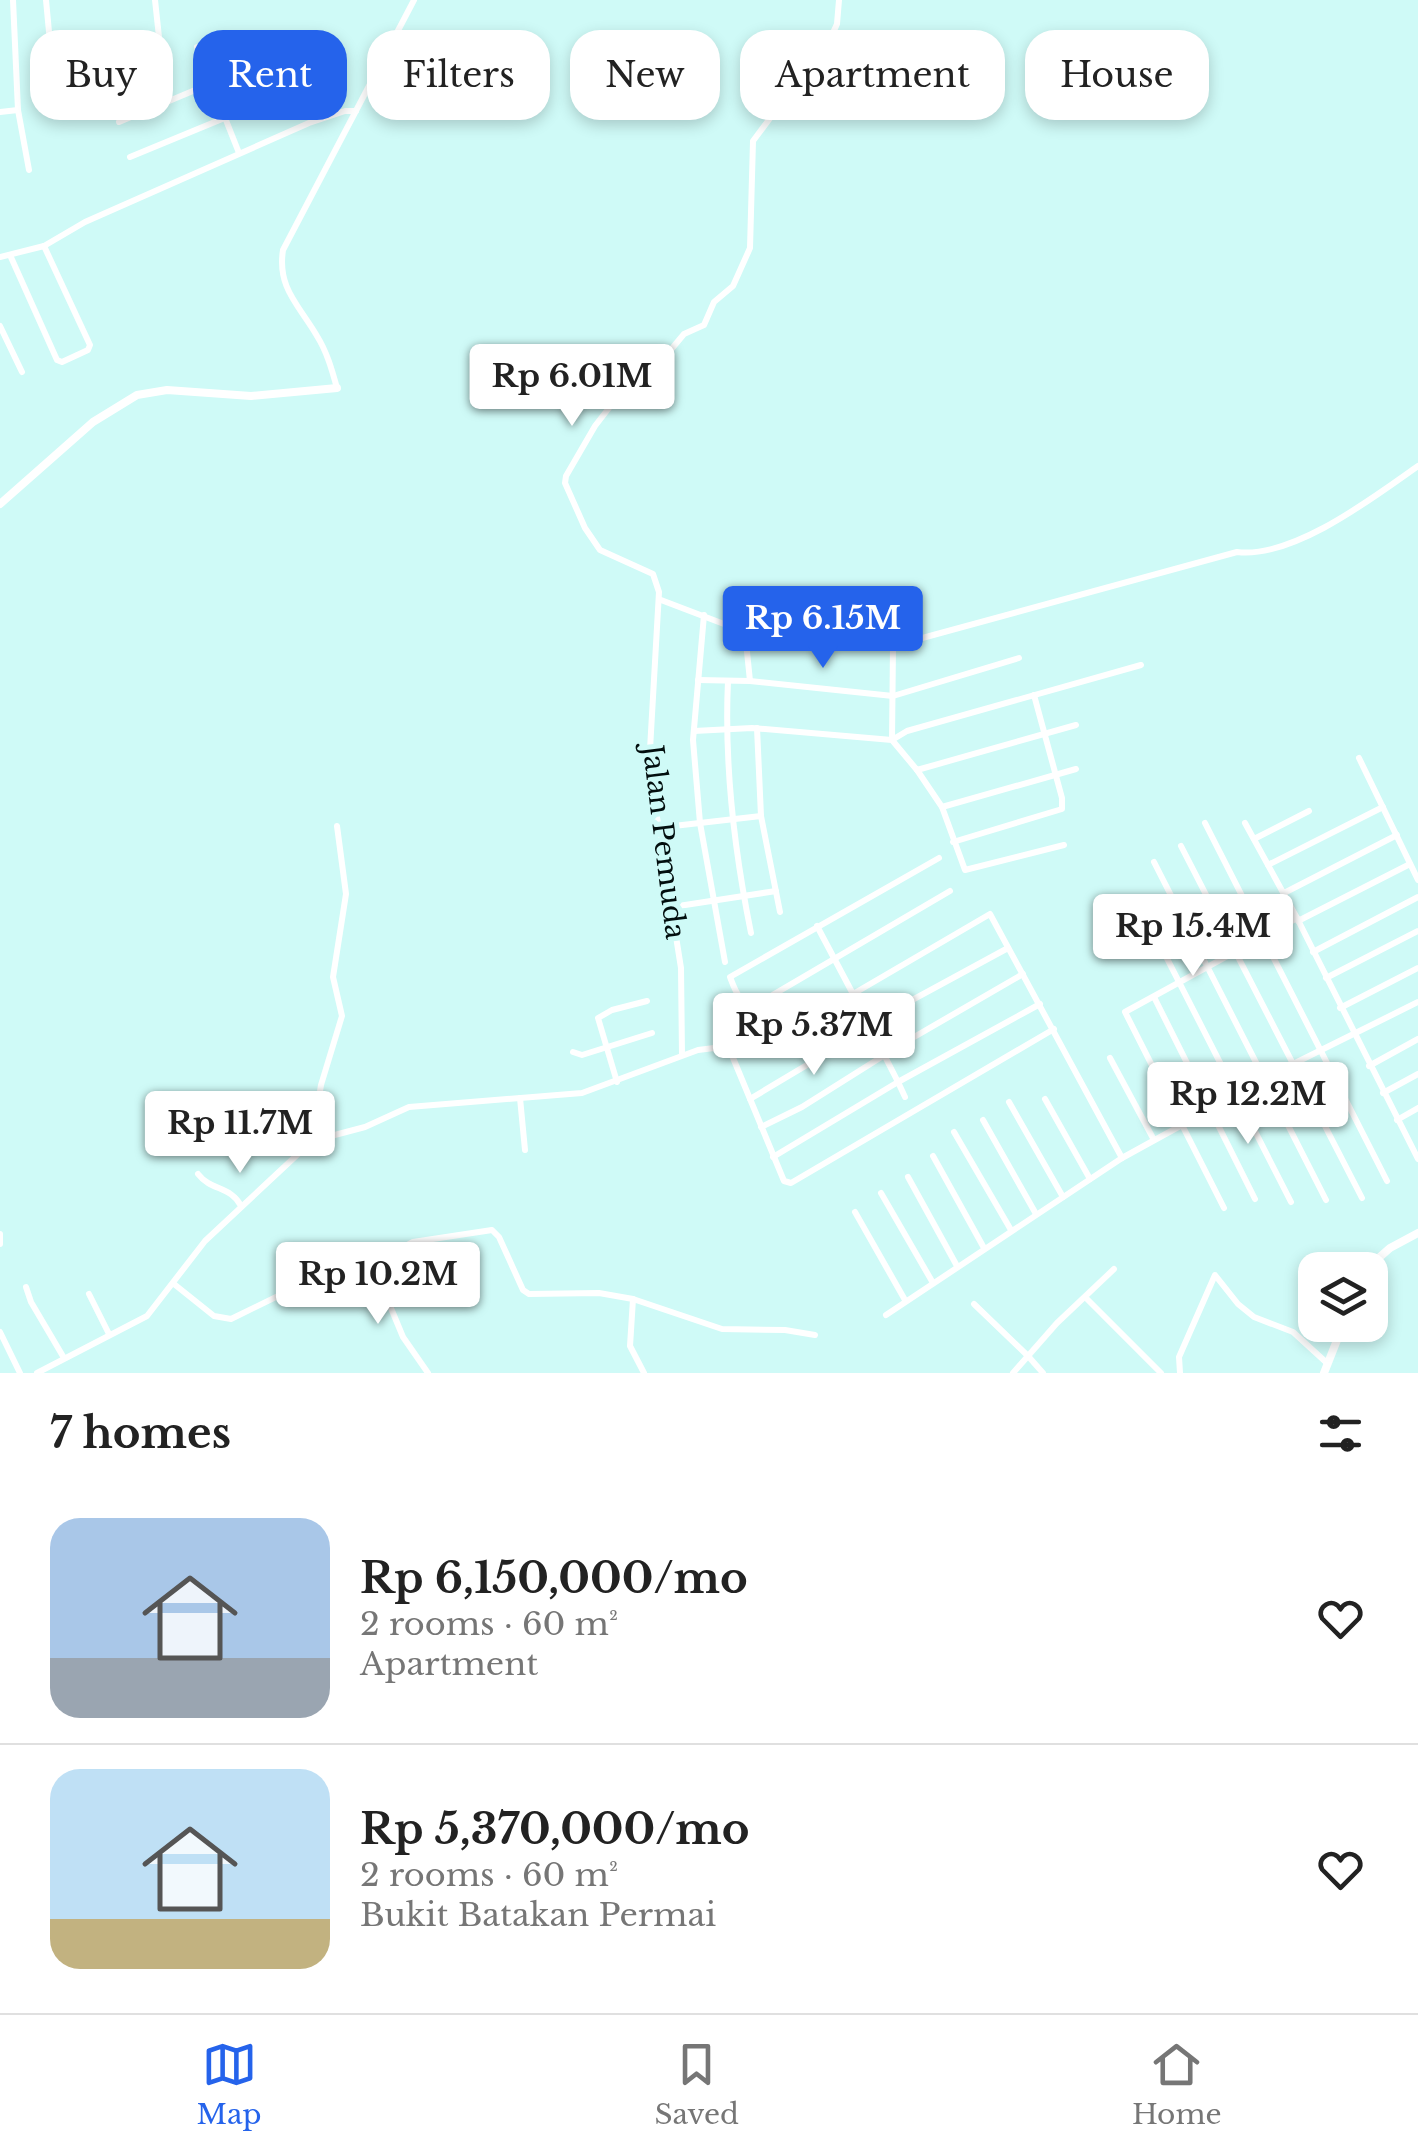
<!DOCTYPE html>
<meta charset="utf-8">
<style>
:root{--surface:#fff;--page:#f6f6f6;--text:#222;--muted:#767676;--line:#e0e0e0;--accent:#2563eb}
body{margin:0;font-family:"Libre Baskerville",serif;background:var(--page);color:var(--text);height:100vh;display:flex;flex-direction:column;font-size:38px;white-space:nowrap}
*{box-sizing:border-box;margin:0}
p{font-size:32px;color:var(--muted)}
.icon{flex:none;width:55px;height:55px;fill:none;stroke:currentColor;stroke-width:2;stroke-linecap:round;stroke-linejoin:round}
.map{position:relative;height:1373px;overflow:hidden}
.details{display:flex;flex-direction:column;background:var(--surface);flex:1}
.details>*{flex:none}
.hud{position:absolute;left:30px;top:30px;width:1360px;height:90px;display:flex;gap:20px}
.buttons{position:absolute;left:1298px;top:1252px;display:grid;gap:20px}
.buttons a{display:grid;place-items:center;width:90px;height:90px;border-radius:20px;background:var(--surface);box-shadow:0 5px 15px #0003;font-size:50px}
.price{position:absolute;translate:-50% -85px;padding:0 22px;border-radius:10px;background:#fff;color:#222;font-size:32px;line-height:65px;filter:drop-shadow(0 2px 5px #0008)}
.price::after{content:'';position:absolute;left:50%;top:60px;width:30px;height:22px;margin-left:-15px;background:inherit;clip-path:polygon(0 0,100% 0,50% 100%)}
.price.active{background:var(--accent);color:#fff}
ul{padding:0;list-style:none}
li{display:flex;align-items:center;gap:30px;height:250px;padding:0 50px}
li+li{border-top:2px solid var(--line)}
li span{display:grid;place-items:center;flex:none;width:280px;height:200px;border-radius:30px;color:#555}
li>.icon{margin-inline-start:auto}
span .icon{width:120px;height:120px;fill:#fffc;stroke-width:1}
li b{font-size:42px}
h2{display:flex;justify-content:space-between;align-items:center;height:120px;padding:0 50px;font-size:42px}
.chip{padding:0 35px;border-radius:30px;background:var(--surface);box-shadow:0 5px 15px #0003;font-size:35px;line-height:90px}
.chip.active{background:var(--accent);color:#fff}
.dock{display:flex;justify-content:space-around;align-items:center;height:140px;border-top:2px solid var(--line);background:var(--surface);font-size:28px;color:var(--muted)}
.dock a{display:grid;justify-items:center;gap:5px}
.dock .active{color:var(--accent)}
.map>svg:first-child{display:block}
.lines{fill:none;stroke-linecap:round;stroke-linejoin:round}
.minor{stroke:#fff;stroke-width:6}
.tertiary{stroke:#fff;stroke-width:8}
.labels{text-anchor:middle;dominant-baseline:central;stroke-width:10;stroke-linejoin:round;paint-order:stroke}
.street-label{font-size:28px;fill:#020e0e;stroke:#cffaf7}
</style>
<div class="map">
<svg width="1418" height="1373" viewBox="0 0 1418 1373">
<rect width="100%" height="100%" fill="#cffaf7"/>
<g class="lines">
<g class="minor">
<polyline points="13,0 18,110 29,170"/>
<polyline points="46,0 54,85"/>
<polyline points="155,0 159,37"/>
<polyline points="197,47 239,153"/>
<polyline points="0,112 18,110"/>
<polyline points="119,122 238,72"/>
<polyline points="130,157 263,102"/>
<polyline points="10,255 57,360 62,362 88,350 90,345 44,246"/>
<polyline points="0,257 44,246 85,222 309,123 345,111 356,111"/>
<polyline points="0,326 22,372"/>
<path d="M337 388C332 370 327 352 317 336 299 305 277 288 283 250L414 0"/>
<path d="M661 600 745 632 893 646 1237 552C1293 559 1374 497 1418 466"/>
<polyline points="704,615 693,740 700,823 725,962"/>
<polyline points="745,632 750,681"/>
<polyline points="698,680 750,681 893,696 1019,658"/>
<path d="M728 681C724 767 734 849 751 933"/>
<polyline points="757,728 761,816 780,912"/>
<polyline points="694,731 752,728 892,740 917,770 1076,725"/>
<polyline points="892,739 893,646"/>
<polyline points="892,740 907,731 1141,665"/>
<polyline points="1359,758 1418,880"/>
<polyline points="917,770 942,807 965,870 1064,845"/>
<polyline points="942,807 1076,769"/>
<polyline points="1205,823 1387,1181"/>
<polyline points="1245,823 1297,918 1418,1159"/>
<polyline points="656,828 761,816"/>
<polyline points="1254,839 1309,811"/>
<polyline points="953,842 1062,809 1062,798 1034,695"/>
<polyline points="1181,846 1362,1198"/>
<path d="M939 858 730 977C736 993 740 1006 759 1003L950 891"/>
<polyline points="1154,862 1326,1200"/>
<polyline points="1268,865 1383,807"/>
<polyline points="1284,893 1397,835"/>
<polyline points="672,907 776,891"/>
<polyline points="1298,921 1410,864"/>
<polyline points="817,926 853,994 990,914 1122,1158 1293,1064 1418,1002"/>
<polyline points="1151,927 1291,1202"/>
<polyline points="1313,952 1418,897"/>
<polyline points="1326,978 1418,931"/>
<polyline points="1154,997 1255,1199"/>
<polyline points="1340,1008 1418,968"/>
<polyline points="868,1024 1008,948"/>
<polyline points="573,1052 582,1055 652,1033"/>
<polyline points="731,1053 784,1181 791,1183 1054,1029"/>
<polyline points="682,1055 681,968 649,767 659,592 653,574 600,550 585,528 565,483 566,476 595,426 629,382 664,358 684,334 704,325 714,302 733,286 750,248 753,141 832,35 837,24 839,0"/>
<polyline points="883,1055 1023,974"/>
<polyline points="1110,1058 1154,1140"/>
<polyline points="1369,1066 1418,1039"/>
<polyline points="617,1082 598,1018 612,1010 647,1001"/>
<polyline points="1383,1093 1418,1074"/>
<polyline points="520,1098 525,1150"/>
<polyline points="750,1099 869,1028"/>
<polyline points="1045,1099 1090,1179"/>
<polyline points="1009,1102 1063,1197"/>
<polyline points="983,1120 1036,1214"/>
<polyline points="1397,1120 1418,1108"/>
<polyline points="761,1127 802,1107 883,1056"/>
<polyline points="954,1132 1011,1230"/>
<polyline points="312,1141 321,1085 342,1016 333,977 346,894 337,826"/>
<polyline points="933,1156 984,1248"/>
<polyline points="773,1157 898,1082 905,1097"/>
<path d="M198 1174C211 1191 231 1186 241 1206"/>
<polyline points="908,1177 957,1266"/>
<polyline points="881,1193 933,1283"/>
<polyline points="1224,1208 1125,1012 1297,918"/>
<polyline points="855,1212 905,1300"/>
<polyline points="0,1234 0,1244"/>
<polyline points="371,1260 403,1337 428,1373"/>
<polyline points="174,1284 214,1316 231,1319 323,1274 385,1257 413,1242 492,1230 499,1237 523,1290 529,1294 599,1293 633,1299 722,1329 785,1330 815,1335"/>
<polyline points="26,1287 31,1302 64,1358"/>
<polyline points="89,1294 109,1334"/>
<polyline points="1085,1297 1161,1373"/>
<polyline points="633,1299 630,1346 644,1373"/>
<polyline points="974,1304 1028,1356 1013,1373"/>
<polyline points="886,1315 1122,1158"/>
<polyline points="0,1332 20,1373"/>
<polyline points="37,1373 147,1316 205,1241 312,1141 365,1127 409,1107 582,1093 698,1050 714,1048 748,1055 853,994 898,1082 1040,1004"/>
<polyline points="1043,1373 1028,1356 1057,1323 1114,1269"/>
<polyline points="1180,1373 1179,1357 1215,1275 1238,1304 1254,1317 1293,1332 1328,1364"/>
</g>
<g class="tertiary">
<polyline points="0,504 93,422 137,395 167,390 251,396 337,388"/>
<polyline points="1365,1270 1390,1248 1418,1233"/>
<polyline points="1324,1373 1343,1325"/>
</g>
</g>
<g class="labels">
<g class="street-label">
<text transform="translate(664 842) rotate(83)">Jalan Pemuda</text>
</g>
</g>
</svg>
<div class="buttons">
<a><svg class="icon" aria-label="layers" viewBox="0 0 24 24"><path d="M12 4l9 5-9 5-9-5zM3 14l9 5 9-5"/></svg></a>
</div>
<b class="price" style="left:572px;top:429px">Rp 6.01M</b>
<b class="price active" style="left:823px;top:671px">Rp 6.15M</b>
<b class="price" style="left:1193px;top:979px">Rp 15.4M</b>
<b class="price" style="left:814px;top:1078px">Rp 5.37M</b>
<b class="price" style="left:1248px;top:1147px">Rp 12.2M</b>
<b class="price" style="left:240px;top:1176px">Rp 11.7M</b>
<b class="price" style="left:378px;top:1327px">Rp 10.2M</b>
<div class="hud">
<a class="chip">Buy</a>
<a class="chip active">Rent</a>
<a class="chip">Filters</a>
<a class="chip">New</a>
<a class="chip">Apartment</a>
<a class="chip">House</a>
</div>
</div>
<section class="details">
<h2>7 homes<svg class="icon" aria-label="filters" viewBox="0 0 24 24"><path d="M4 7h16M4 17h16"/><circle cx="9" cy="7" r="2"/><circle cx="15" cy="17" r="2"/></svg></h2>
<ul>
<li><span style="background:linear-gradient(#a9c7e8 70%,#9aa5b1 0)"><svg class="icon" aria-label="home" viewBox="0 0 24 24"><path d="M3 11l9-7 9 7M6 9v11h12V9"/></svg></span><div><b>Rp 6,150,000/mo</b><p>2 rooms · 60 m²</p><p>Apartment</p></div><svg class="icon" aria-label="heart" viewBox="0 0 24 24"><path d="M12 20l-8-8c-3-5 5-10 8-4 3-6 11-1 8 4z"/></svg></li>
<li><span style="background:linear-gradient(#bfe0f5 75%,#c2b280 0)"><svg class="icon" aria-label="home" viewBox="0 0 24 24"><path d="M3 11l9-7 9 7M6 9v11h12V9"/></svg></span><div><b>Rp 5,370,000/mo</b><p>2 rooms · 60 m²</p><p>Bukit Batakan Permai</p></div><svg class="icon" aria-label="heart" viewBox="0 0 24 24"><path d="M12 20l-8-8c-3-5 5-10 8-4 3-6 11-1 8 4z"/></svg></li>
</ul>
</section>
<nav class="dock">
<a class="active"><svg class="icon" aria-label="map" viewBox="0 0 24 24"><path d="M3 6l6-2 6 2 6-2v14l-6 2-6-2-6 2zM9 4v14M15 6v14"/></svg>Map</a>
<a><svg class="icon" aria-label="saved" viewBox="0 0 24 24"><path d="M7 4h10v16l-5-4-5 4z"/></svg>Saved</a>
<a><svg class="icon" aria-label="home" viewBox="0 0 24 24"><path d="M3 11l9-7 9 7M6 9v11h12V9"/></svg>Home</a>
</nav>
